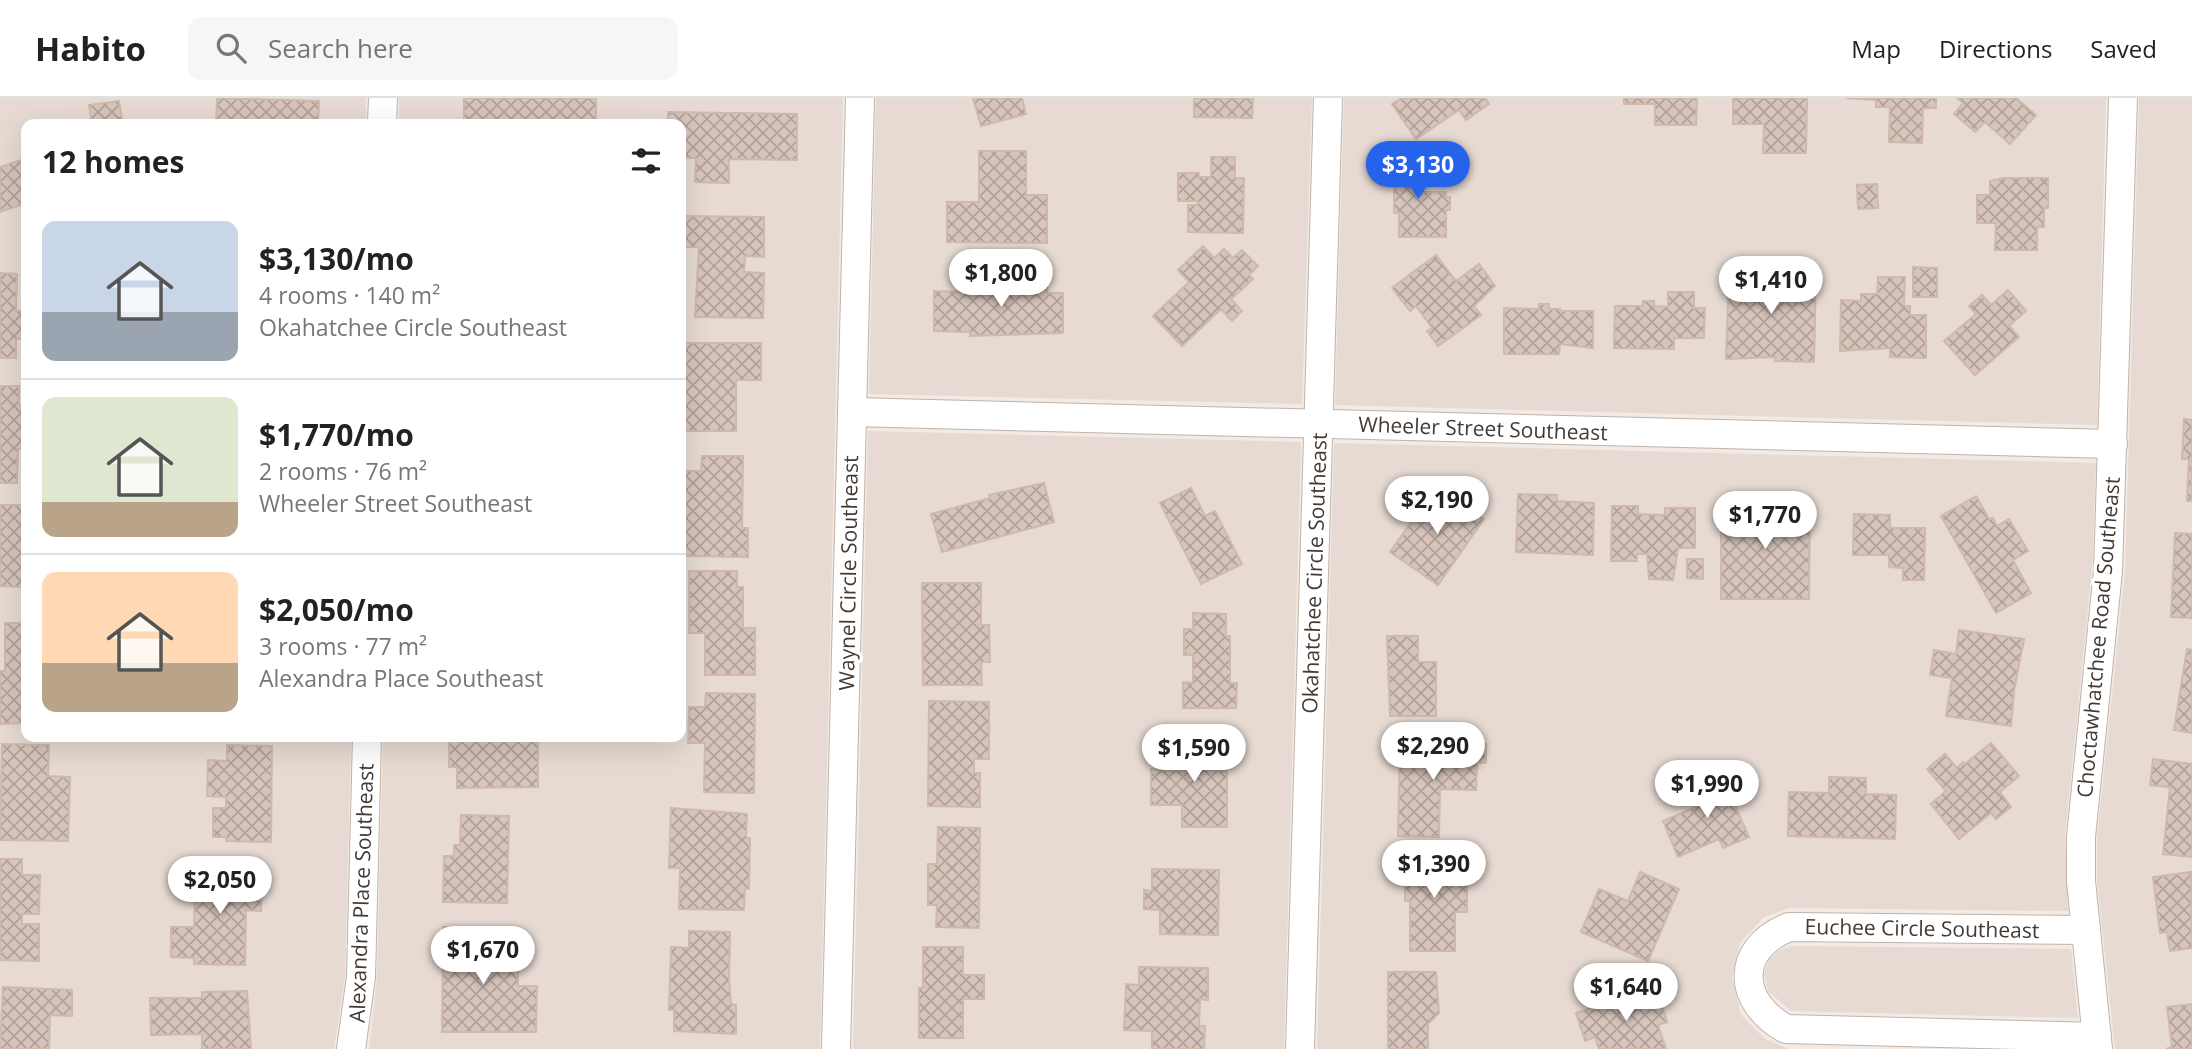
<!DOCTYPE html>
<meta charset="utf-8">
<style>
:root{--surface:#fff;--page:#f6f6f6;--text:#222;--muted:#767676;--line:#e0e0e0;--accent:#2563eb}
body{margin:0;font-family:"Open Sans",sans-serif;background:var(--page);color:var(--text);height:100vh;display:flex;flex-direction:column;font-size:26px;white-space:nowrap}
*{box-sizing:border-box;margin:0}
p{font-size:23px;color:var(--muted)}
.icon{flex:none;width:38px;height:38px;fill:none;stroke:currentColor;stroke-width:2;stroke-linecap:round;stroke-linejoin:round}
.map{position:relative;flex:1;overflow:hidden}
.panel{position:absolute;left:21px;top:21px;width:665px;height:623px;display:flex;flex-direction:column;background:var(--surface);border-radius:14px;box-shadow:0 7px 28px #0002}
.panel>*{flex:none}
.price{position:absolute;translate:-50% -60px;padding:0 16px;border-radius:24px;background:#fff;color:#222;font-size:23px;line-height:46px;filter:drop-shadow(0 2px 4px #0008)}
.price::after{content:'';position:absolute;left:50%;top:42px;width:21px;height:16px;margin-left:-10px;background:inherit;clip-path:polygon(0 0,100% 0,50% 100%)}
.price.current{background:var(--accent);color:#fff}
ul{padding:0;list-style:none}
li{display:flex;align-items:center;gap:21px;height:175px;padding:0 21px}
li+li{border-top:2px solid var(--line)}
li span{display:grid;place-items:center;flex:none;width:196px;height:140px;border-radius:14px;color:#555}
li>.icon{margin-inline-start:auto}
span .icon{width:84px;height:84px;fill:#fffc;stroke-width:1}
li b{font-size:30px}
h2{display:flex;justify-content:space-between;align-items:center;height:84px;padding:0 21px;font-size:30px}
header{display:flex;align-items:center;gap:42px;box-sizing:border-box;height:98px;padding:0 35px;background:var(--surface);border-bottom:2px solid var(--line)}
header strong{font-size:33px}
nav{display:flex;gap:38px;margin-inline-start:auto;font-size:24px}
.search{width:490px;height:63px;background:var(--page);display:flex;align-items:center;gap:18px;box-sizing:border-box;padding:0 24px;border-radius:14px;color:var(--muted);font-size:26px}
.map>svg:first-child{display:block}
.residential{fill:#e6dad2}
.building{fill:url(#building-cross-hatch);stroke:#ceb9ac;stroke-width:2}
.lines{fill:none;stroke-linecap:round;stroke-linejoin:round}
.street-casing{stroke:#c0b3a9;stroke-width:30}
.street{stroke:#fff;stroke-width:28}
.labels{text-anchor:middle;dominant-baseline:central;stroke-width:7;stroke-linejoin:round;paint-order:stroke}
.street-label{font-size:21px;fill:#443a34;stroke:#fff}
</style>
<header>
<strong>Habito</strong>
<div class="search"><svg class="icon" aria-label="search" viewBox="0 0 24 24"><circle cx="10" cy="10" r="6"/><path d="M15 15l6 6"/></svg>Search here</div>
<nav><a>Map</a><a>Directions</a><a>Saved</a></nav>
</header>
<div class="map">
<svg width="2192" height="951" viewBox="0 0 2192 951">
<defs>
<pattern id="building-cross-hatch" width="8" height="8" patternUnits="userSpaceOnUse" patternTransform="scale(1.75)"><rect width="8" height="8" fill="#d7c5bc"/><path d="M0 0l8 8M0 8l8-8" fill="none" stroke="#b0a19a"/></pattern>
</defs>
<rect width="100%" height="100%" fill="#f2eae4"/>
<g class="residential">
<polygon points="0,0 366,0 366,26 26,26 26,639 351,639 345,878 334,951 0,951"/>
<polygon points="399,0 843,0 820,951 369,951 377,880 383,639 681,639 681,26 399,26"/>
<polygon points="876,0 1312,0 1302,306 869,296"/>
<polygon points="1344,0 2106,0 2097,327 1335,307"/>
<polygon points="2139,0 2192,0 2192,951 2115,951 2097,782 2097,740 2125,474"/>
<polygon points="868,333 1301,344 1284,951 853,951"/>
<polygon points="1334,345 2096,365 2092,471 2065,737 2068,813 1789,810 1764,819 1740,845 1732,879 1741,917 1765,941 1789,951 1317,951"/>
<polygon points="1792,848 2071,851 2078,920 1791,913 1768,893 1764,876 1769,862 1778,853"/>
</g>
<g class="building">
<polygon points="217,0 319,3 318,26 216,26"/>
<rect x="464" y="0" width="132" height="26"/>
<polygon points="973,0 1022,0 1026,16 981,28"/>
<polygon points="1194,0 1253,0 1252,20 1194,19"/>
<polygon points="1402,0 1485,0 1489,6 1466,22 1459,12 1416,41 1392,6"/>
<polygon points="1624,0 1697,0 1696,27 1655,27 1655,6 1624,6"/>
<polygon points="1733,0 1807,0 1806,55 1763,55 1764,26 1733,26"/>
<polygon points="1846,0 1936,0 1936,10 1923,10 1922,45 1889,44 1890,9 1876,9 1876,2"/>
<polygon points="1957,0 2016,0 2036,17 2010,46 1985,24 1975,34 1954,16 1963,5"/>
<polygon points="119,3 123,26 92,26 89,7"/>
<polygon points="668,14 797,16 797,62 729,61 729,85 695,84 696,60 681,60 681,26 668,26"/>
<polygon points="979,53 1026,53 1026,97 1047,97 1047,145 947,144 947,104 979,104"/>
<polygon points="1412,58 1432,58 1432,78 1414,78 1414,94 1446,94 1446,99 1450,99 1450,112 1446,112 1446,139 1399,139 1399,115 1394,115 1394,61 1412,61"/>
<polygon points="1211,59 1235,59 1235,80 1244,80 1243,135 1188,134 1188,107 1198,107 1198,103 1178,103 1178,75 1199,75 1199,79 1211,79"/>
<polygon points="24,61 26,105 0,114 0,69"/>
<polygon points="2003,80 2048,80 2048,110 2044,110 2044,129 2037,129 2037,152 1995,152 1996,125 1977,125 1977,97 1990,97 1990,83"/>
<polygon points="1877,86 1878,110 1858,111 1857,87"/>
<polygon points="681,118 764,119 764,159 745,158 744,174 764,175 763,220 695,219 699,149 681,149"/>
<polygon points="1203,148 1214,160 1224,151 1233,160 1242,152 1258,168 1249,177 1253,181 1231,201 1242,213 1232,223 1221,211 1182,248 1153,218 1189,184 1178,172"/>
<polygon points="1436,157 1456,183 1479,166 1495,188 1474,208 1481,217 1438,248 1427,233 1432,230 1416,208 1410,213 1392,190"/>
<polygon points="1913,169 1937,170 1937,199 1913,199"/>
<polygon points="1729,173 1816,176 1814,264 1775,263 1776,259 1726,261"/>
<polygon points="0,175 17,176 16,213 26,213 26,241 16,241 16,260 0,260"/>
<polygon points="1017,175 1047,176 1047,195 1063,195 1063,235 970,238 970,234 934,233 934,193 962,194 962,188 1002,189 1002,194 1016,194"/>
<polygon points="1878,179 1905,179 1904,208 1910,208 1910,217 1926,217 1926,260 1890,259 1890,250 1840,253 1841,202 1861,203 1861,196 1877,196"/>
<polygon points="2008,192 2026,213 2009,228 2019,239 1975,277 1944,243 1976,216 1969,208 1982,197 1991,207"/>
<polygon points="1668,194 1694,194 1694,210 1705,210 1704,240 1674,240 1674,251 1614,250 1615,208 1643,208 1643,203 1654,203 1654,208 1668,209"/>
<polygon points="1539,206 1549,206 1549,211 1560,211 1560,213 1593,213 1593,250 1560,246 1559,256 1504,256 1504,210 1539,211"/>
<polygon points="685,245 761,245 761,282 736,282 736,333 684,333"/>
<polygon points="0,288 19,288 19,307 26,307 26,351 18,351 17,385 0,385"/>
<polygon points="2184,321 2192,322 2192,403 2187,403 2189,361 2182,361"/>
<polygon points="702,358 743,358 742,430 748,430 748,459 682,458 683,373 701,373"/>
<polygon points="1044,385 1054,424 942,454 931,416 990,400 989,397"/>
<polygon points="1191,390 1205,418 1215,413 1242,466 1201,486 1160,405"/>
<polygon points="1434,392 1445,399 1448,396 1484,421 1438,487 1390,454"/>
<polygon points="1518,396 1557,397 1557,403 1594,405 1593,457 1516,454"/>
<polygon points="1976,398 1989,421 1993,420 1997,428 2009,421 2028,453 2013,462 2031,495 1996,515 1941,418"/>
<polygon points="1721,405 1753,405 1753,409 1762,409 1762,415 1766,415 1767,405 1810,405 1809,501 1721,501"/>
<polygon points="0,407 23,407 23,411 26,411 22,489 0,488"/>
<polygon points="1612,408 1638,408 1638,416 1665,417 1665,410 1695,410 1695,450 1678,450 1673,482 1649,481 1647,456 1637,456 1637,463 1611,463"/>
<polygon points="1854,416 1890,417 1890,430 1925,430 1924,482 1903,482 1903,470 1889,469 1889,457 1853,457"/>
<polygon points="2175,435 2192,436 2192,520 2171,519"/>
<polygon points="1687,461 1703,461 1703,481 1687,480"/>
<polygon points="689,473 737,473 737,489 743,489 743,530 755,530 755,577 705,577 705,535 689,535"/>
<polygon points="922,485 981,485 981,527 989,527 990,564 981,564 982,587 923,587"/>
<polygon points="1193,515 1226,516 1226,538 1230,538 1230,585 1237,585 1236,610 1183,610 1183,584 1193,585 1193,557 1184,557 1184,531 1193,531"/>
<polygon points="5,525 26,525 26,625 0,626 0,573 5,573"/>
<polygon points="1959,532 2024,541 2014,593 2011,628 1946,618 1952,580 1930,577 1934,552 1956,556"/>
<polygon points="1387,538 1418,538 1418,564 1436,564 1436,618 1390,618"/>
<polygon points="2187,551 2192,552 2192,635 2174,632"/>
<polygon points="706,595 755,596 754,695 704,694 705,645 688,645 689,609 705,609"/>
<polygon points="929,603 989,604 989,661 974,661 974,675 980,675 980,709 928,708"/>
<polygon points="449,639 538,640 538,689 457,690 457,669 449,669"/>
<polygon points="1174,639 1221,641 1221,660 1216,660 1216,673 1227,673 1227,729 1182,729 1182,707 1151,707 1151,671 1194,673 1194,662 1174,662"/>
<polygon points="1400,645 1486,646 1486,665 1477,664 1476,692 1440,691 1439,739 1398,738"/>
<polygon points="1991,645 2019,678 2000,694 2011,709 1996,721 1991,715 1959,741 1931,706 1946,693 1927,671 1945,656 1957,670 1963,664 1965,666"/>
<polygon points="2,646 49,647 48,678 70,679 68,743 0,742"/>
<polygon points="227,647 272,648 271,744 226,743 226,739 213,739 213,710 226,710 226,699 207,698 208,662 227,663"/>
<polygon points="2153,661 2192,666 2192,759 2163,756 2170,689 2150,687"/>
<polygon points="1720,674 1749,739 1723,750 1719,741 1678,759 1663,723 1703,706 1697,684"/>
<polygon points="1829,679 1866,680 1866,696 1896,697 1895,741 1788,738 1789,694 1829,695"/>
<polygon points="671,710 747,716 746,740 750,740 749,791 745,791 744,812 679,811 680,770 669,770"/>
<polygon points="461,717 509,718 507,805 443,804 444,758 454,758 454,747 460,747"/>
<polygon points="938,729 980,730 979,830 936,829 937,807 928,807 928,766 937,766"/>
<polygon points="1455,756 1455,770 1467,770 1467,814 1455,814 1455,853 1410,853 1410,803 1405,803 1405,757"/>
<polygon points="0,761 22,761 22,777 40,777 39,816 22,816 22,826 39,826 39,863 0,862"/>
<polygon points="196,769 262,770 261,813 246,812 245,867 194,866 194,860 171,859 171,829 194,829"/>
<polygon points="1152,771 1219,772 1218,837 1160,836 1160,812 1144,811 1144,792 1152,793"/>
<polygon points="1640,774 1679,791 1648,863 1581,834 1599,791 1628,803"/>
<polygon points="2191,774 2192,850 2170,853 2167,834 2160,835 2153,779"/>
<polygon points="443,829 491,830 491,845 501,845 518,863 518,888 537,888 536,934 442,934"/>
<polygon points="689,833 730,834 729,881 731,906 736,907 736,936 674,933 674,912 669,912 671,849 689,850"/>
<polygon points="923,849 963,849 963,877 984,877 984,901 963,901 963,940 919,940 919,890 923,890"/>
<polygon points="1139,869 1208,870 1208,902 1200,901 1199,928 1205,928 1204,951 1152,951 1152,933 1124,932 1126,886 1139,887"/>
<polygon points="1388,874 1436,874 1439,915 1428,926 1428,951 1388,951"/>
<polygon points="3,889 72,892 72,918 50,917 49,951 0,951"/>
<polygon points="1656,889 1667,924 1658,927 1666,951 1599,951 1595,939 1585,943 1576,915"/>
<polygon points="247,893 251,951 202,951 202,936 151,937 150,900 202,900 202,894"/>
<polygon points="2192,906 2192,951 2166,951 2172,949 2167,909"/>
</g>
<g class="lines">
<defs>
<g id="street">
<polyline points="382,26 383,0"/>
<polyline points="852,314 2113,346"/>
<path d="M2086 832 1789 829C1734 851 1737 904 1786 931L2097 939"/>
<polyline points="351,951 361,879 367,639"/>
<polyline points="836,951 860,0"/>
<polyline points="1300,951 1328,0"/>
<polyline points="2098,951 2081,783 2081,739 2108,473 2123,0"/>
</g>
</defs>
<use href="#street" class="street-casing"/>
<use href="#street" class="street"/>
</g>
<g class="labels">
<g class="street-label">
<text transform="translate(1483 330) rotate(2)">Wheeler Street Southeast</text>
<text transform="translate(848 475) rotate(-89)">Waynel Circle Southeast</text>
<text transform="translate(1314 475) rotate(-88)">Okahatchee Circle Southeast</text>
<text transform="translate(2098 539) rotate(-85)">Choctawhatchee Road Southeast</text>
<text transform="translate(361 795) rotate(-88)">Alexandra Place Southeast</text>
<text transform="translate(1922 830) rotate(1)">Euchee Circle Southeast</text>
</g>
</g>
</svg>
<b class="price current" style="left:1418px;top:103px">$3,130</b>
<b class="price" style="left:1001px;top:211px">$1,800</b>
<b class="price" style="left:1771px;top:218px">$1,410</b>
<b class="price" style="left:1437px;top:438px">$2,190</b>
<b class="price" style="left:1765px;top:453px">$1,770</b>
<b class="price" style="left:1433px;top:684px">$2,290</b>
<b class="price" style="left:1194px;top:686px">$1,590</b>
<b class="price" style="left:1707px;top:722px">$1,990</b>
<b class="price" style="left:1434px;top:802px">$1,390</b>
<b class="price" style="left:220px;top:818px">$2,050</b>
<b class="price" style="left:483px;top:888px">$1,670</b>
<b class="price" style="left:1626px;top:925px">$1,640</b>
<section class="panel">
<h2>12 homes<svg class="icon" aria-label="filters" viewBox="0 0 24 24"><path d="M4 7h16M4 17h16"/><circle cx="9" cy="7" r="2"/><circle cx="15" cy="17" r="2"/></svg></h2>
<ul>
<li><span style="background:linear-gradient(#c9d6e8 65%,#9aa5b1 0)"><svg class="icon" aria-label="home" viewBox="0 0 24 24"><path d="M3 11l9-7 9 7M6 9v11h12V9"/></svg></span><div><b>$3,130/mo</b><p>4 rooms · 140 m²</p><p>Okahatchee Circle Southeast</p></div></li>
<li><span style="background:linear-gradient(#dfe7d0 75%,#b9a48a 0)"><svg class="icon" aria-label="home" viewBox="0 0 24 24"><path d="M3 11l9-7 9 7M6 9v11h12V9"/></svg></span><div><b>$1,770/mo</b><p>2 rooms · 76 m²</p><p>Wheeler Street Southeast</p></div></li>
<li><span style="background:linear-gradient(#ffd9b3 65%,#b9a48a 0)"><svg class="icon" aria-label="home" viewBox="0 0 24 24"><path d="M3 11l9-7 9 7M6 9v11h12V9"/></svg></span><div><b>$2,050/mo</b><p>3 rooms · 77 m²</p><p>Alexandra Place Southeast</p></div></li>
</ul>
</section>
</div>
